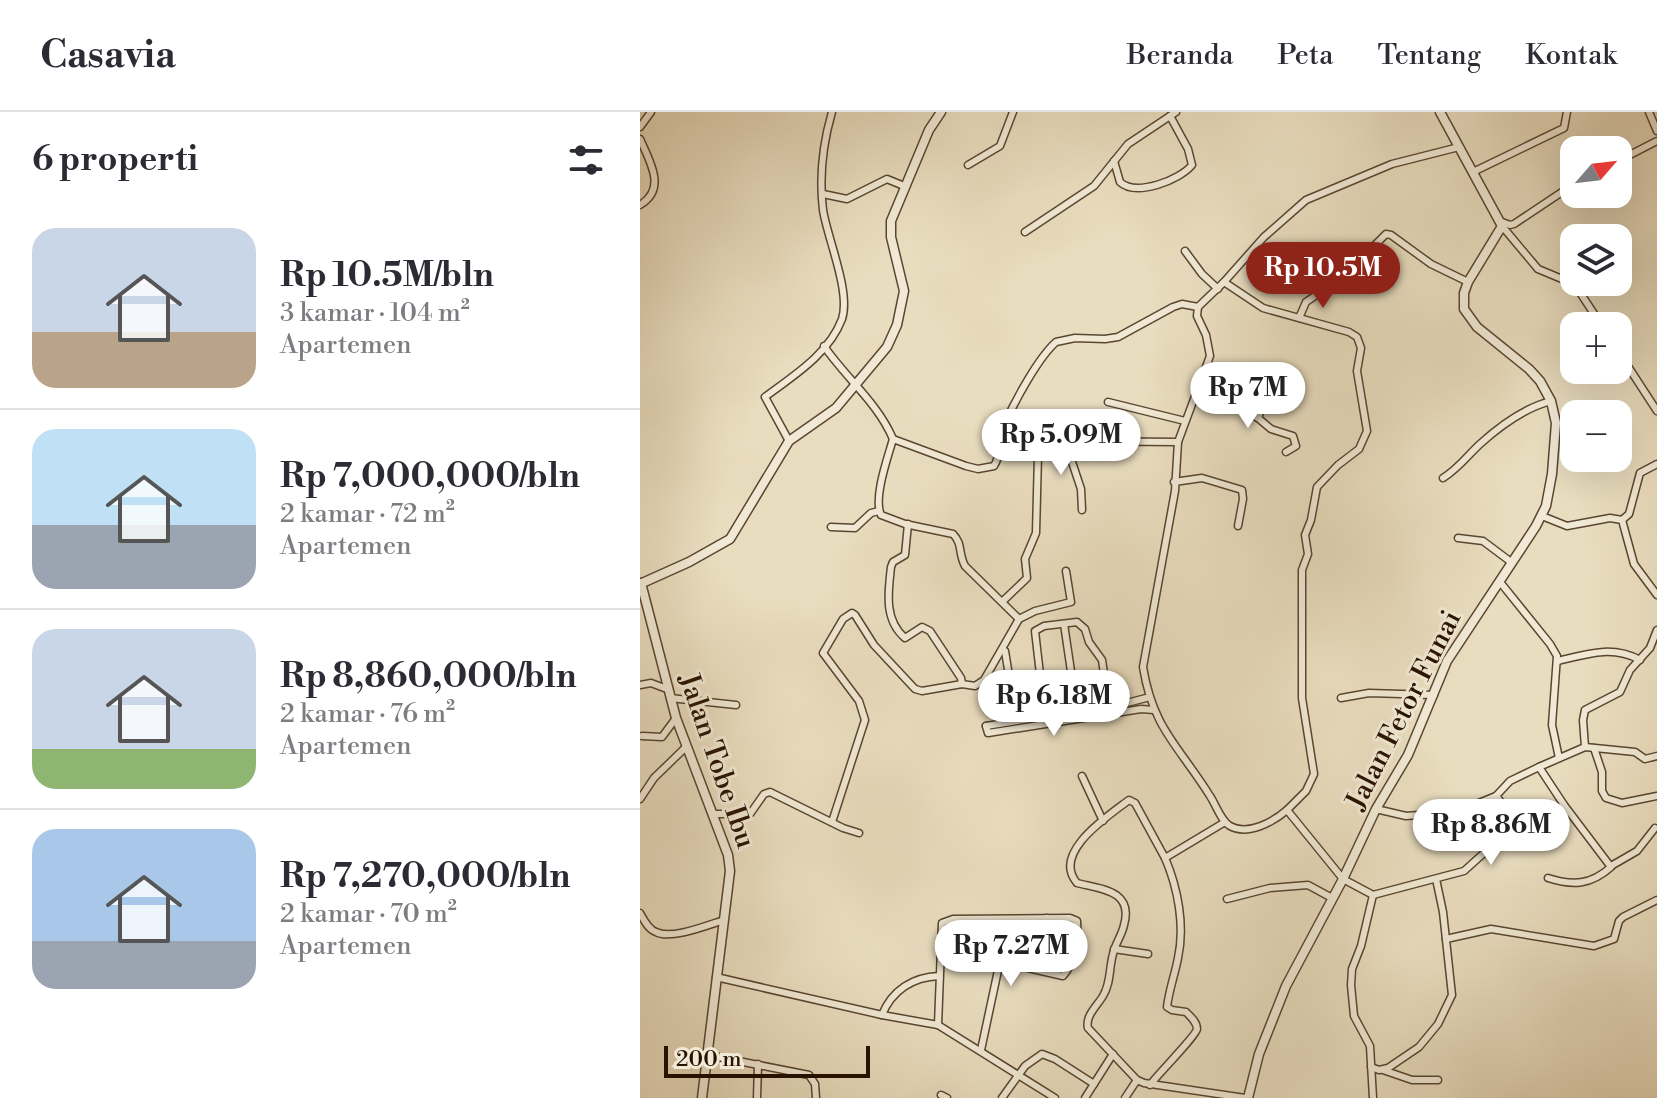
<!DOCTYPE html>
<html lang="id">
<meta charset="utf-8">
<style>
:root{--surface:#fff;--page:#f7f7f7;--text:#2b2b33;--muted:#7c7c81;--line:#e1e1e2;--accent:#8f2418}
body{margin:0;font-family:"Libre Bodoni",serif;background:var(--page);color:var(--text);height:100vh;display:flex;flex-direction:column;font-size:30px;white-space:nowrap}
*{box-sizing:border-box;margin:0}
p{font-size:26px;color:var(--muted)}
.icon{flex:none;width:44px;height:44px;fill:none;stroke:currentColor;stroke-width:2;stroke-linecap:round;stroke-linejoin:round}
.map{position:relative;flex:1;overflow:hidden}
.side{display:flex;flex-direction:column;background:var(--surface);width:640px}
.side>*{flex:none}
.needle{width:52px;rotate:62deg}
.fabs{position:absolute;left:920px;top:24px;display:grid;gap:16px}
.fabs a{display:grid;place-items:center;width:72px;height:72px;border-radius:16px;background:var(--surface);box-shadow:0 8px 32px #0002;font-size:40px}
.scale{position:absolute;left:24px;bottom:20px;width:206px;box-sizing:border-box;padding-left:8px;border:4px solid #291300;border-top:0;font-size:22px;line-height:28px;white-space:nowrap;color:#291300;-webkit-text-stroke:6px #f1e9d5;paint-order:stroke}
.price{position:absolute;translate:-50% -68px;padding:0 18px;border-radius:28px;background:#fff;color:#222;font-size:26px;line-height:52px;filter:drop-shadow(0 2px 4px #0008)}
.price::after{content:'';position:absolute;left:50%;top:48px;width:24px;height:18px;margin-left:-12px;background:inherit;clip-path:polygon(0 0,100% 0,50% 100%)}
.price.active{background:var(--accent);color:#fff}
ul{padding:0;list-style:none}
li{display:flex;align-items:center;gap:24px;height:200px;padding:0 32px}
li+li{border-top:2px solid var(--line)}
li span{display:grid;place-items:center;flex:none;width:224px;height:160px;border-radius:24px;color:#555}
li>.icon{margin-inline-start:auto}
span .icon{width:96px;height:96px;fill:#fffc;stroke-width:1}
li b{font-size:34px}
h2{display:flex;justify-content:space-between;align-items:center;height:96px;padding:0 32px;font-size:34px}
header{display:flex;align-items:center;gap:48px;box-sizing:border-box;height:112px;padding:0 40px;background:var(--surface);border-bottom:2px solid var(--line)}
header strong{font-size:38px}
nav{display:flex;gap:44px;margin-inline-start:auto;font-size:28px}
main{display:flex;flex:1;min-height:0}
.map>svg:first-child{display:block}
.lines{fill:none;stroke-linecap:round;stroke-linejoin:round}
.minor-casing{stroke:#594630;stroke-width:9}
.tertiary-casing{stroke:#594630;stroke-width:11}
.minor{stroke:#f1e9d5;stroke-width:6}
.tertiary{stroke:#f1e9d5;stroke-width:8}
.labels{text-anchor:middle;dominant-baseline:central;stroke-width:6;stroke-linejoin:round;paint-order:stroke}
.street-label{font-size:28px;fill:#291300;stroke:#f1e9d5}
</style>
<header>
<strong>Casavia</strong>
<nav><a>Beranda</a><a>Peta</a><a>Tentang</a><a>Kontak</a></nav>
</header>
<main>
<section class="side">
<h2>6 properti<svg class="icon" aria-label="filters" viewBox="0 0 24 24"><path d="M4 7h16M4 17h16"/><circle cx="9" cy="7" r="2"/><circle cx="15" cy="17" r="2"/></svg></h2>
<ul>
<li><span style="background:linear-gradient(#c9d6e8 65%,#b9a48a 0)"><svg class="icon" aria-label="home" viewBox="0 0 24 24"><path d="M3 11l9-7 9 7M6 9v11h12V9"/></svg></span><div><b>Rp 10.5M/bln</b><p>3 kamar · 104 m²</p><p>Apartemen</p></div></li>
<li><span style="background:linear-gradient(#bfe0f5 60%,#9aa5b1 0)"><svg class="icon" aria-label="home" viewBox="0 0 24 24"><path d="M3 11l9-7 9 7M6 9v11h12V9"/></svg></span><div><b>Rp 7,000,000/bln</b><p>2 kamar · 72 m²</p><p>Apartemen</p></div></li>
<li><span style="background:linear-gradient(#c9d6e8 75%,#8fb573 0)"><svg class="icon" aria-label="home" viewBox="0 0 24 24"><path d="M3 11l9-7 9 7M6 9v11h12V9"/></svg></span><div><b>Rp 8,860,000/bln</b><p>2 kamar · 76 m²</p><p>Apartemen</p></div></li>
<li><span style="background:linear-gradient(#a9c7e8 70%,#9aa5b1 0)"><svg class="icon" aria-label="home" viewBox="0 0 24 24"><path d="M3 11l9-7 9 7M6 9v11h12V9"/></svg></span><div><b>Rp 7,270,000/bln</b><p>2 kamar · 70 m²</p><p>Apartemen</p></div></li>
</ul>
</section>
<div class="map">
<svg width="1017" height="986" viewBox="0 0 1017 986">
<rect width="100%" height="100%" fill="#e9ddbf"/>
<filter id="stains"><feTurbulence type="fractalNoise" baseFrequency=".0025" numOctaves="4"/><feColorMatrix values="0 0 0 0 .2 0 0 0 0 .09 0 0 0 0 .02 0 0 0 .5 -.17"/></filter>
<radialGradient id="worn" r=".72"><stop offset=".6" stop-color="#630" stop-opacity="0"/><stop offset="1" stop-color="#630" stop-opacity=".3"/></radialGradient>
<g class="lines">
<defs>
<g id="minor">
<polyline points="1009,0 1017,19"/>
<polyline points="0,15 11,0"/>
<path d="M0 27C10 50 27 77 0 93"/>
<path d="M819 35 752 52 666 88 624 125 584 170 558 195 557 204 566 223 570 244 538 330 535 379 503 555C513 617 539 634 570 684 576 693 581 709 590 714 608 724 633 710 647 698L703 767 733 783 824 759 844 741 868 730 924 693 971 755C951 773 933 774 908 766"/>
<path d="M474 49 480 70C496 85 540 68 552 53L548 37 530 4"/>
<polyline points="978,49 1017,29"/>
<polyline points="328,53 360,34 373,0"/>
<polyline points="833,60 924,16 927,0"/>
<polyline points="183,82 207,87 247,67 264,74"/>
<polyline points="862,110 870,113 874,112 934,72"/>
<polyline points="862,114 898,157 922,167 939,179 962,214"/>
<polyline points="385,120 454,74 488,32 536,0"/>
<polyline points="545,139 562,162 578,177"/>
<polyline points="584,170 623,196 709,220 717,225 721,236 717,259 727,319 719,337 698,353 677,375 671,408 665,423 668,442 662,458 662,586 674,662 666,679 647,698"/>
<polyline points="659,206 666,190 703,165 746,122 751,123 791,152 828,170"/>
<path d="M184 234C205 265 238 291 253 327 248 345 233 386 241 403L265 412 313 422C323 432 318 441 325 454L379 507"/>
<polyline points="978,239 1017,299"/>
<polyline points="558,274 618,306 631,271"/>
<polyline points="468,290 545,309"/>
<polyline points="618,306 631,317 653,324 656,334 646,340"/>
<path d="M253 327 326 354 338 357 354 354C362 342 359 325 365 311 375 289 398 246 416 230L435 226 465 227 478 225 533 195 542 192 558 195"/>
<path d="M149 329 125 285C153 264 189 242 202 207 211 180 187 125 183 98 179 65 183 31 192 0"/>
<polyline points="425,329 441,377 442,398"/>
<path d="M803 366C819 356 827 344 840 332 861 313 884 296 911 289"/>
<polyline points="534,370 562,366 602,378 603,387 598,414"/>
<polyline points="902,404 927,414 970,406 982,408 994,452 1017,483"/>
<polyline points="982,408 989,402 1000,361 1017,352"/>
<path d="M268 412 265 443 253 450 251 455C248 481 244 508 265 526L282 515 290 519 321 566 322 572"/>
<polyline points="191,415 215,416 231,401 239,399"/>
<polyline points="818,426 843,429 871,450"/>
<polyline points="860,470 910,532 917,544 912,613 919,646"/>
<polyline points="363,489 387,466 385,447 396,421 398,343 403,332 415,329 538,330"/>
<polyline points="424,512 432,566"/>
<polyline points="365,539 371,576 464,562"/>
<path d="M918 549C947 542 972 533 1000 548"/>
<polyline points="0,573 11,571 27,577"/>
<polyline points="30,586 96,593"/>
<polyline points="701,586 729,581 794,583"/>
<polyline points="405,605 395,519 404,514 437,510 445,517 449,530 462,548 470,603"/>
<polyline points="346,614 348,621 501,597 514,598"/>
<polyline points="346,614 479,593 510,585"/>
<polyline points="2,624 22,625 36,606"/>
<polyline points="945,635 943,608 945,598 980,580 990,558 1010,536 1017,518"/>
<polyline points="954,636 962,660 962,679 966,686 982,691 1017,684"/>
<polyline points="442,664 463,709"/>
<polyline points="856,684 870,669 899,655"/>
<polyline points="0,687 14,666 47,634"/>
<polyline points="924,693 899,655 945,635 995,640 1005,647 1017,644"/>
<polyline points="736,697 766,704 817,700 856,684 885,719"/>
<polyline points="72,702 110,702 124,682 130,680 203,716 219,721"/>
<polyline points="192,710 225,608 219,589 183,541 203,507 212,501 215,503 234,533 275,577 282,579 322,572 335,574 344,568 379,507 395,499 431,490 426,459"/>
<path d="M585 710 525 746 495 691 489 688C468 704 411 741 437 771 460 777 494 778 484 813 482 823 475 832 473 842 469 856 471 871 463 884 457 894 445 904 448 916L497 968 504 971 605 986"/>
<polyline points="971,754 997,739 1015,716"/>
<polyline points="587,787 630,776 668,773 692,786"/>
<path d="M0 801C4 808 8 817 16 820 31 828 68 813 84 808"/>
<polyline points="407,806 436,827"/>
<polyline points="806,827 851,817 954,834 974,827 979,809 983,805 1017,788"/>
<polyline points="474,837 508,842"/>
<polyline points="76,865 242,903 298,913 415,986"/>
<path d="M242 903C252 878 273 865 299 864"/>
<path d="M298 913 302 811 313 807 430 806 437 809C438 826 435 851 423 864L361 850"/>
<polyline points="341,938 369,807"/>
<polyline points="68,943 169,963 175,972 176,986"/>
<polyline points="731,955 739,958 748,956 779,935 798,912 812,883 803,800 796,767"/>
<polyline points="743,958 772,968 798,968"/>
<path d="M510 973C517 963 556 924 557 917 557 910 551 905 546 900L532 898 527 895C529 878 535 862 538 846 545 814 538 776 525 746"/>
<polyline points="301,983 307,986"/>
<polyline points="117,986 118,952"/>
<polyline points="362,986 385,954 402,942 415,947 454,972"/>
<polyline points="445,986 473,942"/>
<polyline points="485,986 497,968"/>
<polyline points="733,986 730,934 714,904 711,873 712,857 721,834 733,783"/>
</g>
<g id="tertiary">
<polyline points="1,471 36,606 88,743 90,759 62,986"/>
<polyline points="0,472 49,450 90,427 149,329 196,296 247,235 257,213 264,179 251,125 251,109 289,18 301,0"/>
<polyline points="608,986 619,942 646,874 703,767 736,697 768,643 807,549 896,414 906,394 912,362 916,311 911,289 900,269 889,257 837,215 824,197 824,181 828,170 862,114 800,0"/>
</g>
</defs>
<use href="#minor" class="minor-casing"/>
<use href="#tertiary" class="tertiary-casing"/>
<use href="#minor" class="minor"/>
<use href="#tertiary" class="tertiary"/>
</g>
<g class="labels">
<g class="street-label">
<text transform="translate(764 598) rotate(-63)">Jalan Fetor Funai</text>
<text transform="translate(77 649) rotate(71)">Jalan Tobe Ibu</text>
</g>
</g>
<rect width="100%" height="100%" filter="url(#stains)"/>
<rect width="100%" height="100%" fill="url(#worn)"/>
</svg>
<div class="fabs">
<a><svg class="needle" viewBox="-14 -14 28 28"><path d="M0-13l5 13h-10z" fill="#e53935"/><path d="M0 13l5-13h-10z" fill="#7c7c81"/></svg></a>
<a><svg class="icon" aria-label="layers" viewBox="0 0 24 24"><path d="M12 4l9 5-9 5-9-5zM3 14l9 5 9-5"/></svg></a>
<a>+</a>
<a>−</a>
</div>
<div class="scale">200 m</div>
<b class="price active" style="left:683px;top:198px">Rp 10.5M</b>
<b class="price" style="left:608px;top:318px">Rp 7M</b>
<b class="price" style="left:421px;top:365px">Rp 5.09M</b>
<b class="price" style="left:414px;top:626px">Rp 6.18M</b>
<b class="price" style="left:851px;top:755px">Rp 8.86M</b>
<b class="price" style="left:371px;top:876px">Rp 7.27M</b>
</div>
</main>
